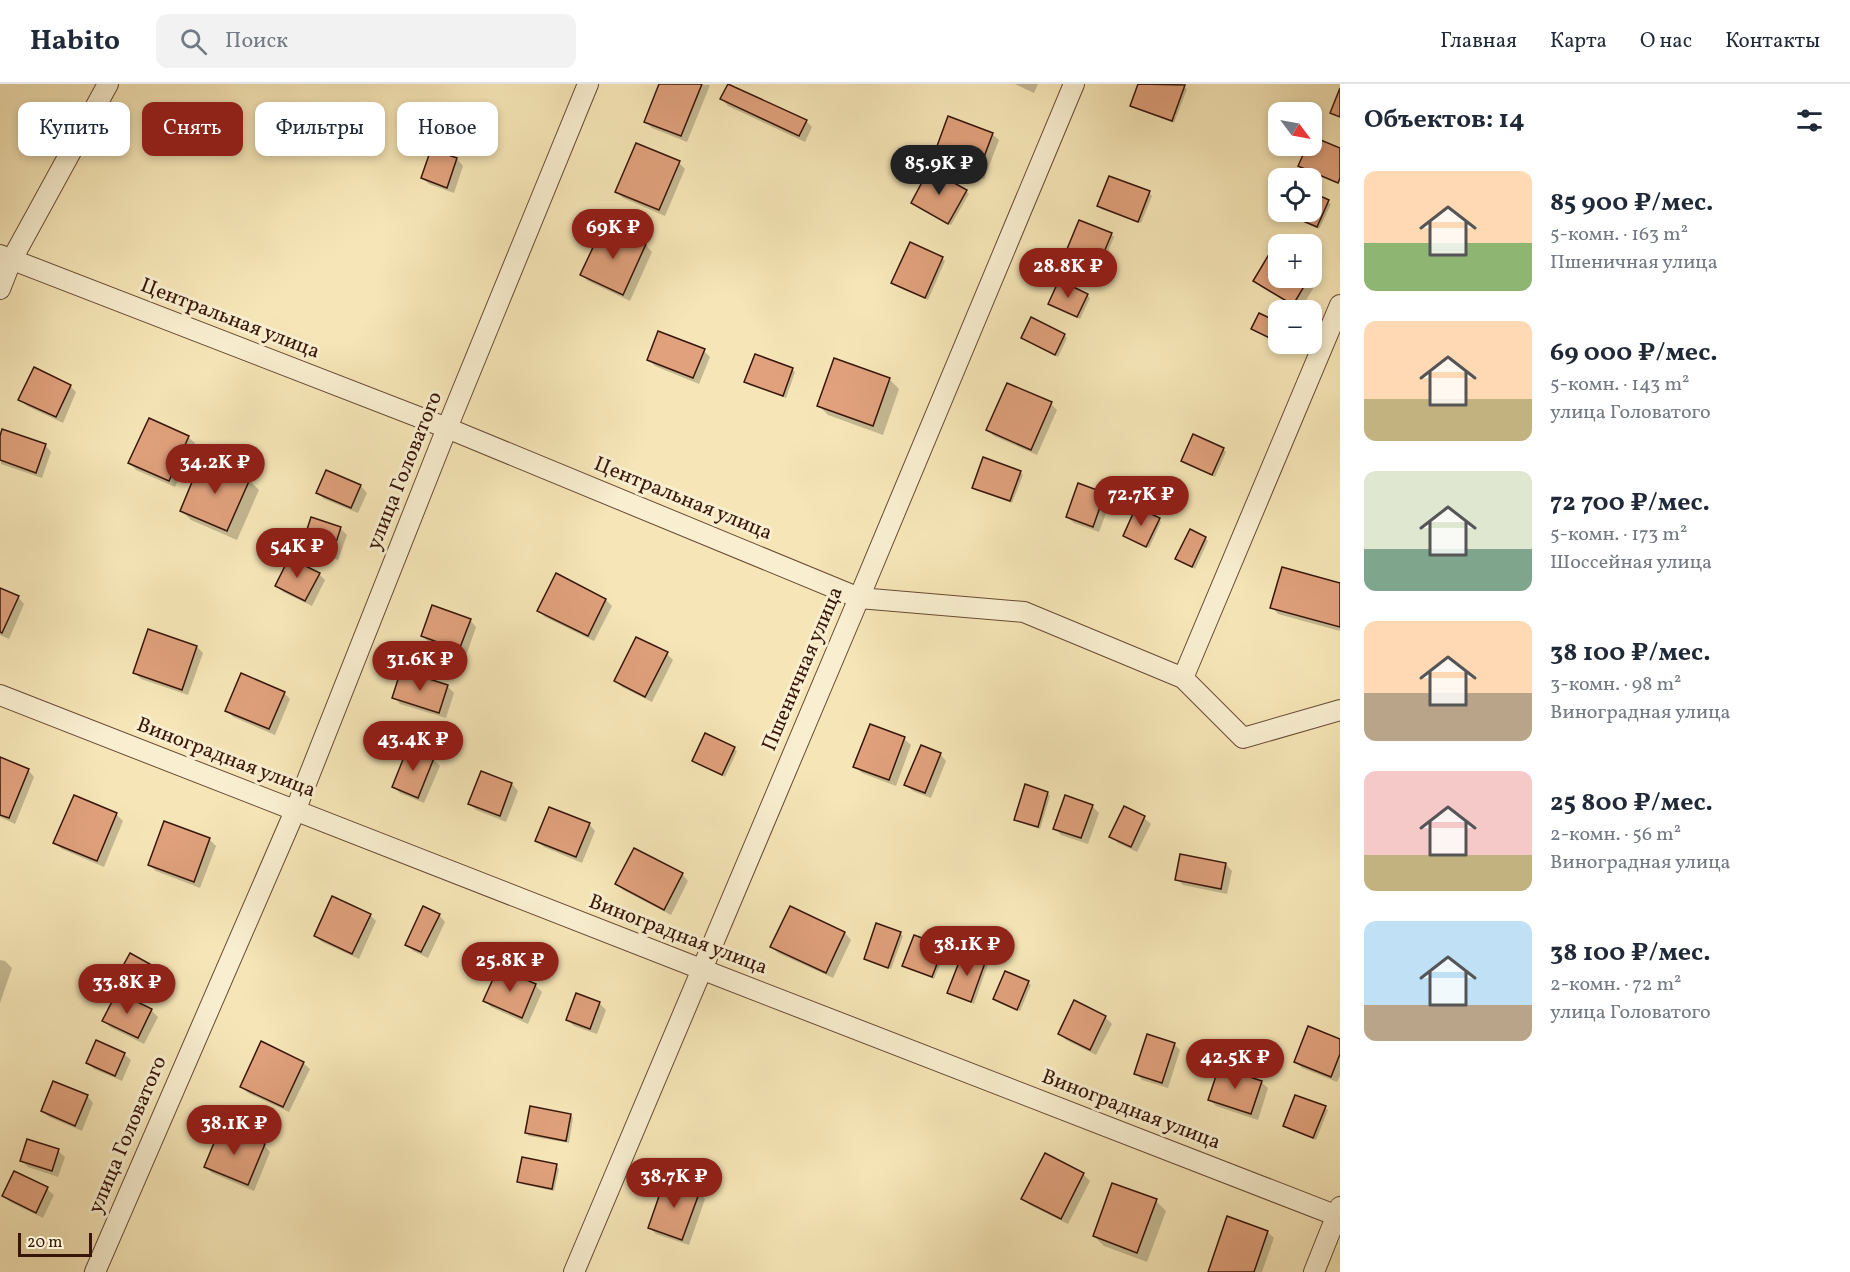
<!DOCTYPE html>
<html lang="ru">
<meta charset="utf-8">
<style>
:root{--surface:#fff;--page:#f2f2f3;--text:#1f2937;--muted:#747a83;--line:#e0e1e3;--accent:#8f2418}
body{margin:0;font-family:Vollkorn,serif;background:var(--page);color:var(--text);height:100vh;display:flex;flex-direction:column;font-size:22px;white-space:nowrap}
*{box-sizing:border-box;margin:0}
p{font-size:20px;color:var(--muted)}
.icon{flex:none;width:33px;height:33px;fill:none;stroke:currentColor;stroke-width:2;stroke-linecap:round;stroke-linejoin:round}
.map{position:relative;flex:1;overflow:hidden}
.panel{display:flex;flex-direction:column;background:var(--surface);width:510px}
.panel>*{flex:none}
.guide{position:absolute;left:18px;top:18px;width:570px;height:54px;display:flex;gap:12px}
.needle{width:39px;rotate:122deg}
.controls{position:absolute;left:1268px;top:18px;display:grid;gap:12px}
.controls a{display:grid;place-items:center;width:54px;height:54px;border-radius:12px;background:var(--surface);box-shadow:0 3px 9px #0003;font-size:30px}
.scale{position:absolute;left:18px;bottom:15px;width:74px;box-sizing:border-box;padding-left:6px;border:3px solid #371609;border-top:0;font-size:16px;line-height:21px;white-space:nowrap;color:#371609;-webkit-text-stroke:4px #f9efd0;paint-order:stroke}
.price{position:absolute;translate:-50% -51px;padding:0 14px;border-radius:21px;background:var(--accent);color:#fff;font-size:20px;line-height:39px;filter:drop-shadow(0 2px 3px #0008)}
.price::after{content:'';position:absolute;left:50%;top:36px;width:18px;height:14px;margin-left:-9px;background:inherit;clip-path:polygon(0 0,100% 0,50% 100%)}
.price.current{background:#222;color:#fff}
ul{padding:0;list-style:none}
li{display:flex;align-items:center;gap:18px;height:150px;padding:0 24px}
li span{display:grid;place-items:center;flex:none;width:168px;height:120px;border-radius:12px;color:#555}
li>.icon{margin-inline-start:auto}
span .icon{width:72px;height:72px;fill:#fffc;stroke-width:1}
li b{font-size:26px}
h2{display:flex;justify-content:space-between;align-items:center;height:72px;padding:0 24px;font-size:26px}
.chip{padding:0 21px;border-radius:12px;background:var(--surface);box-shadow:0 3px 9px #0003;font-size:21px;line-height:54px}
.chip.current{background:var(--accent);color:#fff}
header{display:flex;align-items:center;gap:36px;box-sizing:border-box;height:84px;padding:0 30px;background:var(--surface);border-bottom:2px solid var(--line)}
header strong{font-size:28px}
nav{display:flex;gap:33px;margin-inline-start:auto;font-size:21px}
.search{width:420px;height:54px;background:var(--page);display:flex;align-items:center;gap:15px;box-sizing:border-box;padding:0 21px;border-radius:12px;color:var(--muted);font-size:22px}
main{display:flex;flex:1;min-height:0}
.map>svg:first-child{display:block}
.shadow{fill:#0003}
.building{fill:#e0a17c;stroke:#371609;stroke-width:1.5}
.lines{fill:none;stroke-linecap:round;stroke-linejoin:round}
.street-casing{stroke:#674a34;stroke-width:22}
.street{stroke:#f9efd0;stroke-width:20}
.labels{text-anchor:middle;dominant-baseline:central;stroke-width:6;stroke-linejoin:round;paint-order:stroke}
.street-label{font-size:21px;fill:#371609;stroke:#f9efd0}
</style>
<header>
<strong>Habito</strong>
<div class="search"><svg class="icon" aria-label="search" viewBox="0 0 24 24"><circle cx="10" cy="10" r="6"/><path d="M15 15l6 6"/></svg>Поиск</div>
<nav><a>Главная</a><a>Карта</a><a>О нас</a><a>Контакты</a></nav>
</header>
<main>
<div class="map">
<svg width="1340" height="1188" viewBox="0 0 1340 1188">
<rect width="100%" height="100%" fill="#f6e6b7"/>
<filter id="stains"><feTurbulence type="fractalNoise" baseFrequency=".00333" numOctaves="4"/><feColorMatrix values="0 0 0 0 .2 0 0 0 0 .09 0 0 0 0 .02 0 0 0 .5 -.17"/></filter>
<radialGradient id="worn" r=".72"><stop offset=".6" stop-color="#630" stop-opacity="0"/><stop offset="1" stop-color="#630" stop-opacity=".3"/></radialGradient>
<g class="shadow">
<polygon points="660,0 710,1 687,58 652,44 645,37"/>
<polygon points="1015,0 1038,0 1034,9"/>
<polygon points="1139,0 1179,0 1187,5 1174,39 1134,24 1131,21"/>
<polygon points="722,15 806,37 812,43 805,58 728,22"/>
<polygon points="992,50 999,56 984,95 941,79 935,72"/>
<polygon points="432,67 457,75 463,82 454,109 429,100 422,94"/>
<polygon points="679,79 685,85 665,132 623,114 617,108"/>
<polygon points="966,107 969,110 951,141 912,119"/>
<polygon points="1149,109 1152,112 1141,139 1101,125 1099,122"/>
<polygon points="1278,109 1278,126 1272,122"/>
<polygon points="1311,110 1331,120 1319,145 1281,128 1311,128"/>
<polygon points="604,142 646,161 652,168 630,217 588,197 582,191"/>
<polygon points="1111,150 1114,153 1103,180 1069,164"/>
<polygon points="1278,166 1278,194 1311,194 1311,185 1320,193 1300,226 1261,203 1255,197"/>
<polygon points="942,174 945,177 928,216 893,199"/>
<polygon points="1087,211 1090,214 1080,235 1050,219"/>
<polygon points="1064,251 1067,254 1058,273 1022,254"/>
<polygon points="704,267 710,273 699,300 655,282 649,276"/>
<polygon points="792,285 795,288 786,314 749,301 746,298"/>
<polygon points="889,295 899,305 883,351 828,331 818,321"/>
<polygon points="70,302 76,308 63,339 27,322 20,316"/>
<polygon points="1051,320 1057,326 1037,371 994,352 988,346"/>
<polygon points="188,353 195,359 175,403 136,386 130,379"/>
<polygon points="0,356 45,361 51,368 42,394 1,380"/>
<polygon points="1223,365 1226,368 1215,393 1183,377"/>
<polygon points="327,388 361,402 367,409 358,429 324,415 318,409"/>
<polygon points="1020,388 1023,391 1012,419 976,406 973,404"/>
<polygon points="249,396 259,406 237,456 191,436 181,426"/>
<polygon points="1104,410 1111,416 1099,448 1074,439 1067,433"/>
<polygon points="1159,435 1161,438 1149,464 1125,451"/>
<polygon points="340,444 347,451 338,476 310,467 304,461"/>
<polygon points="1205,454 1208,457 1195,485 1177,475"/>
<polygon points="319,490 325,496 312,522 283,508 277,501"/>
<polygon points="1340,501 1340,547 1278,530 1272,523"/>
<polygon points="0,505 18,513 24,520 9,555 0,551"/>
<polygon points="606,516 612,522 594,557 545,533 539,526"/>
<polygon points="470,536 476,543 466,572 429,558 422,552"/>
<polygon points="197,563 203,569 188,611 141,595 135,589"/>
<polygon points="667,570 673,576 652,618 622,603 616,597"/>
<polygon points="402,588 448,603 454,609 446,634 400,620 394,613"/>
<polygon points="284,609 290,615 275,651 233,633 227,626"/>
<polygon points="871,642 904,655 911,661 896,702 862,689 855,682"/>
<polygon points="734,665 737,667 725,693 693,676"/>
<polygon points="940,670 946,677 931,714 913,707 906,701"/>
<polygon points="0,675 28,686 34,693 15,740 0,733"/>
<polygon points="433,675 440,682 424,719 400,709 393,702"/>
<polygon points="482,689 512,700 518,707 506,738 476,726 470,720"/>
<polygon points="1048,709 1050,712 1040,745 1018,738 1016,735"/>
<polygon points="75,713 117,731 123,737 104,783 62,765 55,759"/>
<polygon points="1092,722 1099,729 1088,760 1061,751 1055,744"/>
<polygon points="1125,724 1144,734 1151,740 1137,768 1118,759 1111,752"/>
<polygon points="589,740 595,747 582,779 544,763 537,757"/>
<polygon points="209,755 216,762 200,804 156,787 149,781"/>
<polygon points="1226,780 1232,787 1227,810 1183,801 1177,795"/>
<polygon points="682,790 688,797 671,831 623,806 617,800"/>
<polygon points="790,824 845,849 851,856 833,894 778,869 772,863"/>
<polygon points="370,831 376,837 359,875 322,858 315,852"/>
<polygon points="439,831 445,838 428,874 413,867 407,860"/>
<polygon points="900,849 903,852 891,885 865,875"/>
<polygon points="943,864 946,867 934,895 904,882"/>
<polygon points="0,876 5,877 12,884 0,919"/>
<polygon points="985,877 988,880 974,920 949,909"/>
<polygon points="120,891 167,891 174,897 163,917 126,897"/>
<polygon points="1028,899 1031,901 1020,927 995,915"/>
<polygon points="535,901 542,908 528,940 491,923 485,917"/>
<polygon points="599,919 606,926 597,950 574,942 568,936"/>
<polygon points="151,926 158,933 144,960 110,943 104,937"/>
<polygon points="1105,933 1112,940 1096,971 1066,956 1060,950"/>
<polygon points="1340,957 1340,992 1337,998 1302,984 1295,977"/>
<polygon points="1174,960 1180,966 1168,1004 1142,996 1136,989"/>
<polygon points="124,970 131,976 122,997 94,985 88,979"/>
<polygon points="303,979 310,985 289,1028 248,1009 242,1003"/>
<polygon points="1261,998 1268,1004 1258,1036 1216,1022 1210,1016"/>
<polygon points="87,1012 93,1019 82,1047 49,1033 42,1027"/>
<polygon points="1325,1024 1328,1026 1316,1056 1284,1042"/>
<polygon points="571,1031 573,1034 569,1059 529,1052 526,1049"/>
<polygon points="264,1061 270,1068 254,1107 212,1089 206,1083"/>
<polygon points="58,1067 65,1073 58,1093 28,1083 21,1076"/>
<polygon points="556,1082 559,1085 554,1107 522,1100 519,1097"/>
<polygon points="1083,1090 1090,1097 1068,1140 1030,1121 1023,1115"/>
<polygon points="1113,1101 1156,1117 1166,1127 1147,1178 1104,1162 1094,1152"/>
<polygon points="47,1105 54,1111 43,1134 10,1118 4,1112"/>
<polygon points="699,1109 705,1115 689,1161 656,1150 649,1143"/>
<polygon points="1267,1148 1274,1154 1262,1188 1209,1188"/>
</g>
<g class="building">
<polygon points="659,0 702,0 681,52 644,38"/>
<polygon points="728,0 807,36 799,52 720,15"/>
<polygon points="1138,0 1185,1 1172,37 1130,22"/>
<polygon points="1340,4 1340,33 1330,29"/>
<polygon points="948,32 993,49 978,89 933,73"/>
<polygon points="1311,52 1340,64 1340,94 1338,99 1298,82 1307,62 1311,62"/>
<polygon points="636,59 680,77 659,126 615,108"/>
<polygon points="431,65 457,74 447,104 421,94"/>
<polygon points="929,85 967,106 948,140 911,119"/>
<polygon points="1109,92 1150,107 1138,138 1097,122"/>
<polygon points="1311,108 1329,116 1317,143 1282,128 1311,128"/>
<polygon points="1079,136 1112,149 1100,178 1067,165"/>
<polygon points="604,140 646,160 623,211 580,191"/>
<polygon points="910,158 943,173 925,214 891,199"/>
<polygon points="1274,162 1278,164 1278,194 1309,194 1293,221 1253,197"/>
<polygon points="1059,196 1088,210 1077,233 1048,220"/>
<polygon points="1259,229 1278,238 1278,258 1251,245"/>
<polygon points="1031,233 1065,250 1055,271 1021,254"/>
<polygon points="658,247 705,265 693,294 647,276"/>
<polygon points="755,270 793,284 783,312 744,298"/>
<polygon points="834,274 890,294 873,342 817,322"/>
<polygon points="34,283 71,301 56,333 18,316"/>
<polygon points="1007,299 1052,318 1031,366 986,346"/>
<polygon points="149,334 189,352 169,397 128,379"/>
<polygon points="2,345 46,360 36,389 0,376 0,352"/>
<polygon points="1193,350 1224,364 1212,391 1181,377"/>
<polygon points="983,373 1021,387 1010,417 972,404"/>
<polygon points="202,374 250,395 227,447 180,427"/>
<polygon points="326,386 361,401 351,424 316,409"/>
<polygon points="1078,399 1105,409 1093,443 1066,433"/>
<polygon points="1136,423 1160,434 1146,463 1123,452"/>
<polygon points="311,433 341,443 332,471 302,461"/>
<polygon points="1190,445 1206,453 1192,483 1175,475"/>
<polygon points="289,474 320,489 305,517 275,502"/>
<polygon points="1282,483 1340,499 1340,543 1270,524"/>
<polygon points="556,489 606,515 588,552 537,527"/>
<polygon points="0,504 19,512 2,549 0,548"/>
<polygon points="432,521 471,535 459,566 421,552"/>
<polygon points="148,545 197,562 182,606 133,589"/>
<polygon points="636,553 668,568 645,613 614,597"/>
<polygon points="401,586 448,601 439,629 392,614"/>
<polygon points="241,589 285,608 269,645 225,627"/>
<polygon points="870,640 905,653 889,696 853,683"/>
<polygon points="705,649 735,663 722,691 692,677"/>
<polygon points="921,661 941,669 925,709 904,701"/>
<polygon points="408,663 434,674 418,714 392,703"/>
<polygon points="0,673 29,685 9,734 0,731"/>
<polygon points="481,687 512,699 500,732 468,720"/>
<polygon points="1025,700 1048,708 1038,743 1014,736"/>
<polygon points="74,711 117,729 97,777 53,759"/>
<polygon points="1065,711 1093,721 1081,754 1053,745"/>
<polygon points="1124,722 1145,732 1131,763 1109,753"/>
<polygon points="549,723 590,739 576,773 535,757"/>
<polygon points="164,737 210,754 194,798 148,781"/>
<polygon points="634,764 683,789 664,826 615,800"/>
<polygon points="1180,770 1226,779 1221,805 1175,796"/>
<polygon points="332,812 371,830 352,870 314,852"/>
<polygon points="423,822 440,830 421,868 405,861"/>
<polygon points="790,822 845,848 826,889 770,863"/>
<polygon points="876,839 901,848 888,884 864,875"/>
<polygon points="914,851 944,862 932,893 902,882"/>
<polygon points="963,868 986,876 971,918 947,909"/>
<polygon points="130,869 168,890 156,912 118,891"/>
<polygon points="498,884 536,900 522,934 483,917"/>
<polygon points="1005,887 1029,897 1017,926 993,915"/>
<polygon points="117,908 152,925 138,954 102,937"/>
<polygon points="576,909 600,918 590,945 566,936"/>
<polygon points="1074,916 1106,932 1090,966 1058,950"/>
<polygon points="1308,942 1340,955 1340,970 1331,993 1294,978"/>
<polygon points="1147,950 1175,959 1162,999 1134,990"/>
<polygon points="96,956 125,969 115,992 86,979"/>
<polygon points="261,957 304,978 283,1023 240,1003"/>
<polygon points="1219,983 1262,997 1251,1030 1208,1016"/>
<polygon points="53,997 88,1011 75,1042 41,1027"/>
<polygon points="1295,1011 1326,1022 1313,1054 1283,1042"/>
<polygon points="530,1022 571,1030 566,1057 525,1049"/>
<polygon points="221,1042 265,1060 248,1101 204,1083"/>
<polygon points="27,1055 59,1065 52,1087 20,1077"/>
<polygon points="1045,1069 1084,1089 1061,1135 1021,1115"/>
<polygon points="522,1073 557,1080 552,1105 517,1098"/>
<polygon points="14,1087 48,1103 36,1129 2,1112"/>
<polygon points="665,1095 700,1107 682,1156 648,1144"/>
<polygon points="1112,1099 1157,1115 1137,1169 1093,1152"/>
<polygon points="1227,1132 1268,1147 1254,1188 1208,1188"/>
</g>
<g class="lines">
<defs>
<g id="street">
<polyline points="0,171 447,344 859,514 1024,528 1183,594 1243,654 1340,626"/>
<polyline points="0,205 11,177 108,0"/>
<polyline points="1183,594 1340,221"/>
<polyline points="0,611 701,885 1340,1133"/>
<polyline points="95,1188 295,727 447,344 588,0"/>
<polyline points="574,1188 859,514 1074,0"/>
<polyline points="1314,1188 1340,1123"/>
</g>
</defs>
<use href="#street" class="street-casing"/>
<use href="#street" class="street"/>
</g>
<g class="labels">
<g class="street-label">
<text transform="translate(230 235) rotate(21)">Центральная улица</text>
<text transform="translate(405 387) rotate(-68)">улица Головатого</text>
<text transform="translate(683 415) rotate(22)">Центральная улица</text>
<text transform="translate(803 585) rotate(-67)">Пшеничная улица</text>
<text transform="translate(226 674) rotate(21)">Виноградная улица</text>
<text transform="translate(678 851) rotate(21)">Виноградная улица</text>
<text transform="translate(1131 1026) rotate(21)">Виноградная улица</text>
<text transform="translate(128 1051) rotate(-67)">улица Головатого</text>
</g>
</g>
<rect width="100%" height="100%" filter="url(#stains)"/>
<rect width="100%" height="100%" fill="url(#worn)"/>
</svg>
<div class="controls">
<a><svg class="needle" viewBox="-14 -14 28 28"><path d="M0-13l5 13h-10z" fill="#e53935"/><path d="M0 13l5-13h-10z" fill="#747a83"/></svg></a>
<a><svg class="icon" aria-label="locate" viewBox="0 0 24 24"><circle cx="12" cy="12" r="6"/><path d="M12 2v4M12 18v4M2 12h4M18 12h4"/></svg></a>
<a>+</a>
<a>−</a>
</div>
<div class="scale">20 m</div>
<b class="price current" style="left:939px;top:112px">85.9K ₽</b>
<b class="price" style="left:613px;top:176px">69K ₽</b>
<b class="price" style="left:1068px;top:215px">28.8K ₽</b>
<b class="price" style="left:215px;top:411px">34.2K ₽</b>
<b class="price" style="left:1141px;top:443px">72.7K ₽</b>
<b class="price" style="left:297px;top:495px">54K ₽</b>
<b class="price" style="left:420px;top:608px">31.6K ₽</b>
<b class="price" style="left:413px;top:688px">43.4K ₽</b>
<b class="price" style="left:967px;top:893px">38.1K ₽</b>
<b class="price" style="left:510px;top:909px">25.8K ₽</b>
<b class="price" style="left:127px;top:931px">33.8K ₽</b>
<b class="price" style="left:1235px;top:1006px">42.5K ₽</b>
<b class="price" style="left:234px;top:1072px">38.1K ₽</b>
<b class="price" style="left:674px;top:1125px">38.7K ₽</b>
<div class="guide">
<a class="chip">Купить</a>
<a class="chip current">Снять</a>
<a class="chip">Фильтры</a>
<a class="chip">Новое</a>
</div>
</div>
<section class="panel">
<h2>Объектов: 14<svg class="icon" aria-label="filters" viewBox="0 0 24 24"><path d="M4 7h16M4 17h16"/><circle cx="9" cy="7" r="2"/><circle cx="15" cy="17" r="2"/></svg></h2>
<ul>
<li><span style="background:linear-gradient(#ffd9b3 60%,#8fb573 0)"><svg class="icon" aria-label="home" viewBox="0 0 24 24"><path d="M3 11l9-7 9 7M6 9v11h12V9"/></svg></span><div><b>85 900 ₽/мес.</b><p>5-комн. · 163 m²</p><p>Пшеничная улица</p></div></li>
<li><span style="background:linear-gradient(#ffd9b3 65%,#c2b280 0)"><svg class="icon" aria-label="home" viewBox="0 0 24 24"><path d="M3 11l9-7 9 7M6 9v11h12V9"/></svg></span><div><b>69 000 ₽/мес.</b><p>5-комн. · 143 m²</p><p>улица Головатого</p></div></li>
<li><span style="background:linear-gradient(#dfe7d0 65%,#7fa58c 0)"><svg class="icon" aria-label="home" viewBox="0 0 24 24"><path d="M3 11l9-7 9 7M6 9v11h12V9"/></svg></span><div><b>72 700 ₽/мес.</b><p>5-комн. · 173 m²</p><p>Шоссейная улица</p></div></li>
<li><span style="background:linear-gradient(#ffd9b3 60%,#b9a48a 0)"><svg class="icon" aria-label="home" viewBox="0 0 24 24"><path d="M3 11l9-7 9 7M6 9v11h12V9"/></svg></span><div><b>38 100 ₽/мес.</b><p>3-комн. · 98 m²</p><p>Виноградная улица</p></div></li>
<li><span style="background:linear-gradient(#f6c9c9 70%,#c2b280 0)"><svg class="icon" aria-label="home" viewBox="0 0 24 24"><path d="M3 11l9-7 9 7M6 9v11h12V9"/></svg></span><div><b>25 800 ₽/мес.</b><p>2-комн. · 56 m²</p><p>Виноградная улица</p></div></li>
<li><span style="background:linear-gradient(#bfe0f5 70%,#b9a48a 0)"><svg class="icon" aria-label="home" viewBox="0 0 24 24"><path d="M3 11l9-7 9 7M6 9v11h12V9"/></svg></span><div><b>38 100 ₽/мес.</b><p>2-комн. · 72 m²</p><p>улица Головатого</p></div></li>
</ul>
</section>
</main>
